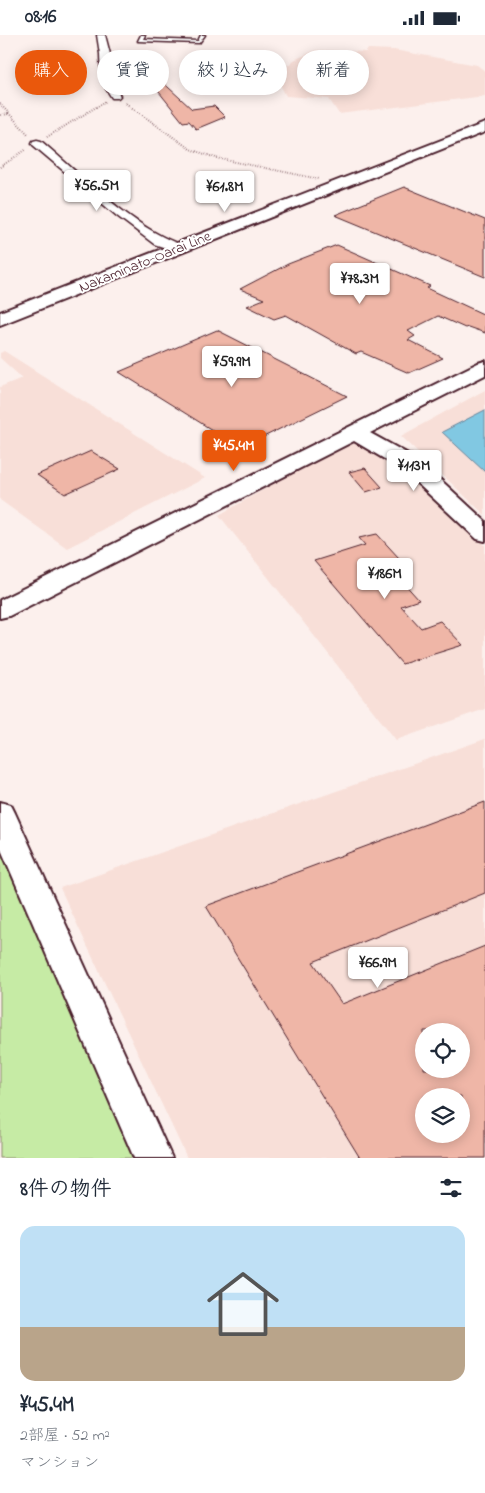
<!DOCTYPE html>
<html lang="ja">
<meta charset="utf-8">
<style>
:root{--surface:#fff;--page:#f2f2f3;--text:#1f2937;--muted:#747a83;--line:#e0e1e3;--accent:#ea580c}
body{margin:0;font-family:"Indie Flower","Klee One",sans-serif;background:var(--page);color:var(--text);height:100vh;display:flex;flex-direction:column;font-size:19px;white-space:nowrap}
*{box-sizing:border-box;margin:0}
p{font-size:16px;color:var(--muted)}
.icon{flex:none;width:28px;height:28px;fill:none;stroke:currentColor;stroke-width:2;stroke-linecap:round;stroke-linejoin:round}
.map{position:relative;height:1123px;overflow:hidden}
.details{display:flex;flex-direction:column;background:var(--surface);flex:1}
.details>*{flex:none}
.banner{position:absolute;left:15px;top:15px;width:455px;height:45px;display:flex;gap:10px}
.tools{position:absolute;left:415px;top:988px;display:grid;gap:10px}
.tools a{display:grid;place-items:center;width:55px;height:55px;border-radius:50%;background:var(--surface);box-shadow:0 2px 12px #0003;font-size:25px}
.price{position:absolute;translate:-50% -42px;padding:0 11px;border-radius:5px;background:#fff;color:#222;font-size:16px;line-height:32px;filter:drop-shadow(0 1px 2px #0008)}
.price::after{content:'';position:absolute;left:50%;top:30px;width:15px;height:11px;margin-left:-8px;background:inherit;clip-path:polygon(0 0,100% 0,50% 100%)}
.price.on{background:var(--accent);color:#fff}
ul{padding:0;list-style:none}
li{display:grid;align-content:center;gap:10px;height:265px;padding:0 20px}
li+li{border-top:1px solid var(--line)}
li span{display:grid;place-items:center;height:155px;border-radius:15px;color:#555}
li>.icon{margin-inline-start:auto}
span .icon{width:90px;height:90px;fill:#fffc;stroke-width:1}
li b{font-size:21px}
h2{display:flex;justify-content:space-between;align-items:center;height:60px;padding:0 20px;font-size:21px}
.tag{padding:0 18px;border-radius:22px;background:var(--surface);box-shadow:0 2px 12px #0003;font-size:18px;line-height:45px}
.tag.on{background:var(--accent);color:#fff}
.status{display:flex;justify-content:space-between;align-items:center;height:35px;padding:0 25px;background:var(--surface);direction:ltr}
.status svg{height:14px;fill:currentColor}
.map>svg:first-child{display:block}
.built{fill:#f8dfd8;fill-rule:evenodd}
.green{fill:#c6eba5;stroke:#888568}
.water{fill:#81c8e2;stroke:#6b8499}
.building{fill:#efb6a7;stroke:#4a1f2b;fill-rule:evenodd}
.lines{fill:none;stroke-linecap:round;stroke-linejoin:round}
.lane-casing{stroke:#4a1f2b;stroke-width:3}
.street-casing{stroke:#4a1f2b;stroke-width:3}
.secondary-casing{stroke:#4a1f2b;stroke-width:4}
.path{stroke:#4a1f2b;stroke-width:2;stroke-dasharray:0.5 2;stroke-linecap:butt}
.lane{fill:#fff;fill-rule:evenodd}
.street{fill:#fff;fill-rule:evenodd}
.secondary{fill:#fff;fill-rule:evenodd}
.labels{text-anchor:middle;dominant-baseline:central;stroke-width:4;stroke-linejoin:round;paint-order:stroke}
.far-street-label{font-size:15px;fill:#4a1f2b;stroke:#fff}
</style>
<div class="status"><b>08:16</b><svg viewBox="0 0 49 12"><path d="M0 12V9h3v3zM5 12V6h3v6zM10 12V3h3v9zM15 12V0h3v12zM26 1h20v11H26zM47 4h2v5h-2z"/></svg></div>
<div class="map">
<svg width="485" height="1123" viewBox="0 0 485 1123">
<rect width="100%" height="100%" fill="#fcf0ed"/>
<filter id="ink" filterUnits="userSpaceOnUse"><feTurbulence type="fractalNoise" baseFrequency=".02" numOctaves="2"/><feDisplacementMap in="SourceGraphic" scale="10" xChannelSelector="R" yChannelSelector="G"/><feConvolveMatrix kernelMatrix="1 2 1 2 8 2 1 2 1" color-interpolation-filters="sRGB"/></filter>
<g filter="url(#ink)">
<g class="built">
<polygon points="368,14 394,15 477,30 485,36 485,61 339,79 329,64 286,61 276,41 294,25 316,15 366,17"/>
<polygon points="4,316 205,443 67,513 0,465 0,352 22,343 0,323 0,318"/>
<polygon points="485,355 485,480 401,401"/>
<polygon points="371,407 421,445 485,510 485,674 396,705 219,480 343,409"/>
<path d="M485 704V1123H187L60 853ZM424 996H461V1034H424ZM424 1061H461V1099H424Z"/>
</g>
<polygon class="green" points="0,778 153,1123 0,1123"/>
<polygon class="water" points="485,375 485,437 442,397"/>
<g class="building">
<polygon points="157,42 192,74 214,71 225,82 196,94 189,86 183,87 151,47"/>
<polygon points="404,152 485,185 485,242 335,180"/>
<polygon points="337,210 430,251 427,253 485,280 485,298 468,292 465,293 438,281 408,296 415,301 408,305 443,323 409,338 361,317 356,319 286,280 274,284 247,271 264,264 240,254 288,229"/>
<polygon points="217,295 347,361 241,413 119,337"/>
<polygon points="91,416 120,434 65,459 37,440"/>
<polygon points="365,433 382,452 366,457 349,437"/>
<polygon points="377,499 399,523 385,527 419,565 401,571 421,593 440,586 463,610 402,629 314,526 365,510 359,503"/>
<path d="M485 767V858L313 927 342 969 485 911V1123H360L206 871ZM424 996H461V1034H424ZM424 1061H461V1099H424Z"/>
</g>
<g class="lines">
<defs>
<polygon id="lane" points="141,0 145,0 143,4 198,6 201,0 205,0 199,8 138,6"/>
<g id="street">
<polygon points="97,0 105,0 110,19 111,46 120,61 118,63 112,63 101,46 100,19"/>
<path d="M37 105 41 106C80 139 134 194 182 210L184 213 182 216 178 217 154 209 117 181 33 110 32 108 33 106Z"/>
</g>
<g id="secondary">
<polygon points="485,88 485,97 0,290 0,277"/>
<polygon points="485,326 485,340 370,398 419,425 485,486 485,506 477,504 403,435 354,406 9,581 0,583 0,565 478,328"/>
<polygon points="0,767 11,770 15,778 172,1123 134,1123 0,812"/>
</g>
</defs>
<use href="#lane" class="lane-casing"/>
<use href="#street" class="street-casing"/>
<use href="#secondary" class="secondary-casing"/>
<g class="path">
<polyline points="124,67 190,114 216,123 319,144"/>
<polyline points="0,69 29,100"/>
<polyline points="0,80 9,79"/>
<polyline points="47,102 106,66"/>
<polyline points="0,132 27,114"/>
</g>
<use href="#lane" class="lane"/>
<use href="#street" class="street"/>
<use href="#secondary" class="secondary"/>
</g>
</g>
<g class="labels">
<g class="far-street-label">
<text transform="translate(145 227) rotate(-22)">Nakaminato-Oarai Line</text>
</g>
</g>
</svg>
<div class="tools">
<a><svg class="icon" aria-label="locate" viewBox="0 0 24 24"><circle cx="12" cy="12" r="6"/><path d="M12 2v4M12 18v4M2 12h4M18 12h4"/></svg></a>
<a><svg class="icon" aria-label="layers" viewBox="0 0 24 24"><path d="M12 4l9 5-9 5-9-5zM3 14l9 5 9-5"/></svg></a>
</div>
<b class="price" style="left:97px;top:177px">¥56.5M</b>
<b class="price" style="left:225px;top:178px">¥61.8M</b>
<b class="price" style="left:360px;top:270px">¥78.3M</b>
<b class="price" style="left:232px;top:353px">¥59.9M</b>
<b class="price on" style="left:234px;top:437px">¥45.4M</b>
<b class="price" style="left:414px;top:457px">¥113M</b>
<b class="price" style="left:385px;top:565px">¥186M</b>
<b class="price" style="left:378px;top:954px">¥66.9M</b>
<div class="banner">
<a class="tag on">購入</a>
<a class="tag">賃貸</a>
<a class="tag">絞り込み</a>
<a class="tag">新着</a>
</div>
</div>
<section class="details">
<h2>8件の物件<svg class="icon" aria-label="filters" viewBox="0 0 24 24"><path d="M4 7h16M4 17h16"/><circle cx="9" cy="7" r="2"/><circle cx="15" cy="17" r="2"/></svg></h2>
<ul>
<li><span style="background:linear-gradient(#bfe0f5 65%,#b9a48a 0)"><svg class="icon" aria-label="home" viewBox="0 0 24 24"><path d="M3 11l9-7 9 7M6 9v11h12V9"/></svg></span><div><b>¥45.4M</b><p>2部屋 · 52 m²</p><p>マンション</p></div></li>
</ul>
</section>
